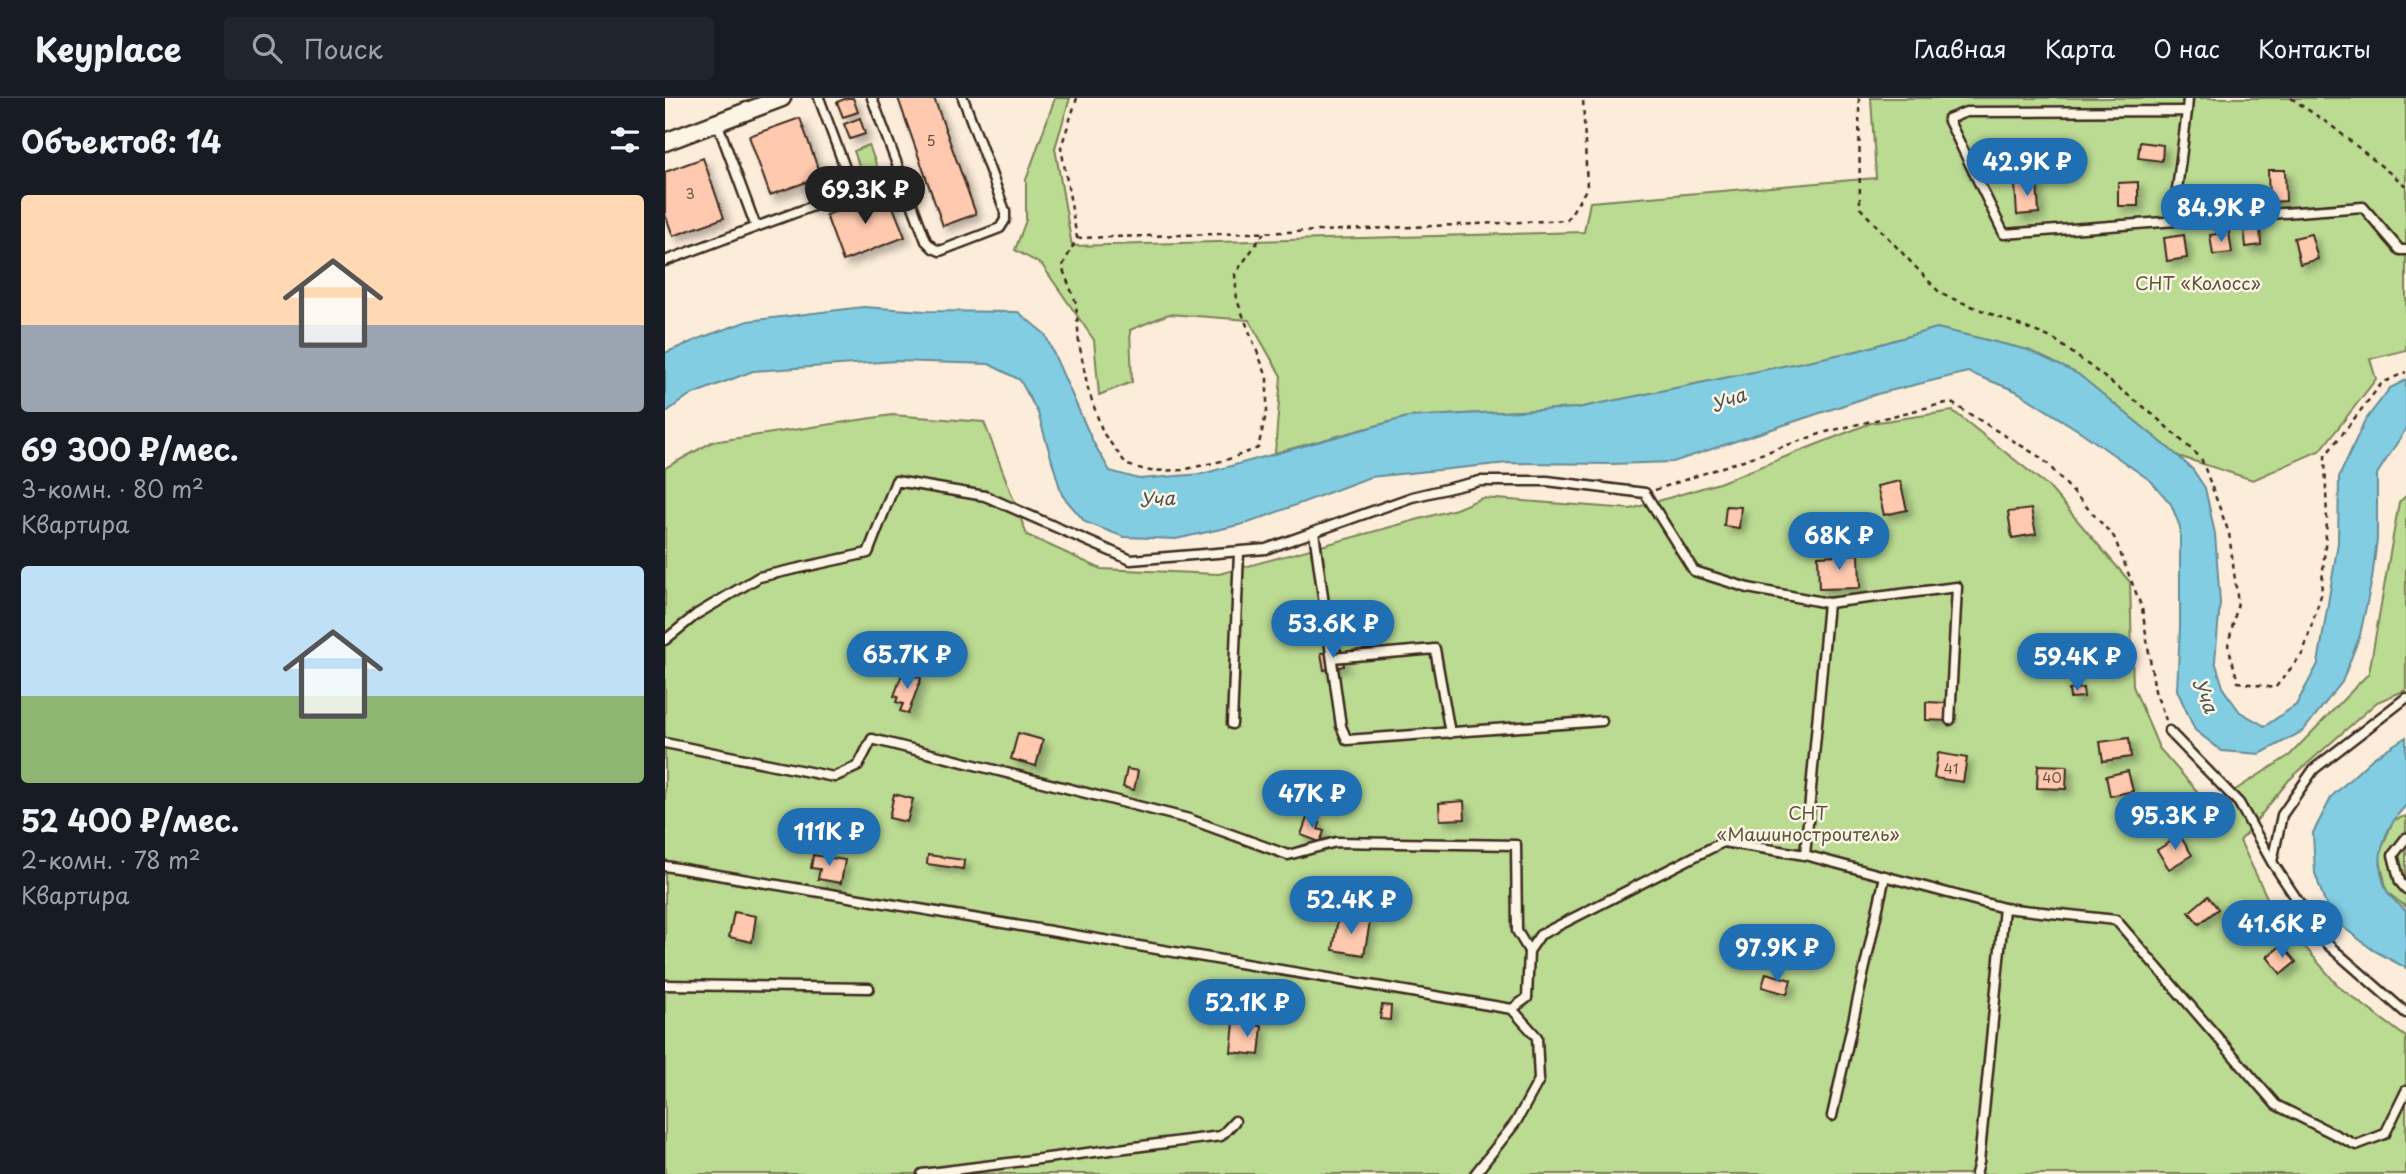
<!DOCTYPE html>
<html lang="ru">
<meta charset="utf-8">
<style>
:root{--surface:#171b24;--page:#20242c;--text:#f1f3f6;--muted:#9ea1a6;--line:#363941;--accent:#1f6fb2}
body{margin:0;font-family:"Playpen Sans",sans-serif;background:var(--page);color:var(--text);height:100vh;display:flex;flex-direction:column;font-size:26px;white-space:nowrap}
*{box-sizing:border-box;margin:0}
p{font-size:23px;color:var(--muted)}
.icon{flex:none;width:38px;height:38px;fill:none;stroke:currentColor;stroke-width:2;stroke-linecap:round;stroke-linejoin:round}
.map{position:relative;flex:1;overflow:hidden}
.side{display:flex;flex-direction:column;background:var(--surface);width:665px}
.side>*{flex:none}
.price{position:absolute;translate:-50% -60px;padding:0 16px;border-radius:24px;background:var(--accent);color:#fff;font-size:23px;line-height:46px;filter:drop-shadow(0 2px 4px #0008)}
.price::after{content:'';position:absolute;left:50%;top:42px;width:21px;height:16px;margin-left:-10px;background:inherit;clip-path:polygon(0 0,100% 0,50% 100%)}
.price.active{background:#222;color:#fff}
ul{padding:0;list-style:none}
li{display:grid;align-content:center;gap:14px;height:371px;padding:0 21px}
li span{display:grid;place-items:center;height:217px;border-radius:7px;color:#555}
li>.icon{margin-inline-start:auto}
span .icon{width:126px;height:126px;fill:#fffc;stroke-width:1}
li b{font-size:30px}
h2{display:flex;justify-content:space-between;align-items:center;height:84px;padding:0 21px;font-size:30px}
header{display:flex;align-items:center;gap:42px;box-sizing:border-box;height:98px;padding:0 35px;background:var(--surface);border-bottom:2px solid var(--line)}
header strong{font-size:33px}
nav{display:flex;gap:38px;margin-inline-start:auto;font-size:24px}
.search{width:490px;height:63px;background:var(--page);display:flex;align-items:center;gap:18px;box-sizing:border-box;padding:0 24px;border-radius:7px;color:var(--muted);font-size:26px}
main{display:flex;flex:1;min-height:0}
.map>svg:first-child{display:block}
.green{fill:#bbda92;stroke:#7b8258;stroke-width:2}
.water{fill:#83cde3;stroke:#668c94;stroke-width:2}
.building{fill:#fec9af;stroke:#3b2a1e;stroke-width:2;filter:url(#shadow)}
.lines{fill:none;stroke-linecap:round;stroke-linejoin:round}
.lane-casing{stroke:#3b2a1e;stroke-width:13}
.street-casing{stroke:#3b2a1e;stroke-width:21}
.path{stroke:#3b2a1e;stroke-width:2.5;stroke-dasharray:5 5;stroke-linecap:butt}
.lane{stroke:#fcf5e5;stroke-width:8}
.street{stroke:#fcf5e5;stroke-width:16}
.labels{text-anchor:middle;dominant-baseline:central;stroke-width:5;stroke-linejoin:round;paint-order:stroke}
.number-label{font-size:14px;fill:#6c5242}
.park-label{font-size:18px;fill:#5b563b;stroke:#fcf5e5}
.water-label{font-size:19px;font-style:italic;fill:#4d534f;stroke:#fcf5e5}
</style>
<header>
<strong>Keyplace</strong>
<div class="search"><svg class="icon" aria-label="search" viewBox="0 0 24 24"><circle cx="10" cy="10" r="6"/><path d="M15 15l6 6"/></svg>Поиск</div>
<nav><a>Главная</a><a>Карта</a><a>О нас</a><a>Контакты</a></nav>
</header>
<main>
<section class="side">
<h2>Объектов: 14<svg class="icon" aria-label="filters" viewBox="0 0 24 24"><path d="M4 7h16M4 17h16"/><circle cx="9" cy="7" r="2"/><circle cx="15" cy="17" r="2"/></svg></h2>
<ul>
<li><span style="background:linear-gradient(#ffd9b3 60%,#9aa5b1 0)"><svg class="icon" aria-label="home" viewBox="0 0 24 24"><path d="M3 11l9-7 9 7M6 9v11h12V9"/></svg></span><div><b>69 300 ₽/мес.</b><p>3-комн. · 80 m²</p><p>Квартира</p></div></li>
<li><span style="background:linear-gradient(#bfe0f5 60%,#8fb573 0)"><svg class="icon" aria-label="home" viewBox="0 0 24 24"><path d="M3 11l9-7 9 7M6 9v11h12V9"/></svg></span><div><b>52 400 ₽/мес.</b><p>2-комн. · 78 m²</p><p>Квартира</p></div></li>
</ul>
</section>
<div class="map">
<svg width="1741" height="1076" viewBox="0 0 1741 1076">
<defs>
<filter id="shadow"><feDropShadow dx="5.5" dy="5.5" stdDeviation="3.5" flood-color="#0004"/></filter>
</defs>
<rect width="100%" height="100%" fill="#fcecda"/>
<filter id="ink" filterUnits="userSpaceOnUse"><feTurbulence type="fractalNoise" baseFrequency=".0143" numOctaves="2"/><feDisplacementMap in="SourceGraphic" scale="14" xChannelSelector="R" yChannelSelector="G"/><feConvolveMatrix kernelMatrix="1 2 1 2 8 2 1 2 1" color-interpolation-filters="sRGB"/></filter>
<g filter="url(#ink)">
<g class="green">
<polygon points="390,0 405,0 390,50 407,148 919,134 925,104 1211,80 1206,0 1741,0 1741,252 1705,261 1711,281 1656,352 1588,382 1513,358 1413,276 1363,252 1272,230 1192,253 913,310 743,319 610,355 616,278 584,222 504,216 465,232 467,284 434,297 429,242 377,167 350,152 361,122 361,82"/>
<polygon points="204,47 214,74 198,79 189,53"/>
<polygon points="1288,313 1383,388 1465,484 1468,588 1494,650 1545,708 1625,657 1704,575 1734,404 1741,398 1741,592 1712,604 1624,682 1575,743 1607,810 1674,889 1741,939 1741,1076 0,1076 0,370 47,344 227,317 319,324 362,437 436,471 554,476 791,411 817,400 966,411 1054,385 1206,325"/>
<polygon points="1741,718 1741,809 1722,794 1714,757 1728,722"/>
</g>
<g class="water">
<polygon points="198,209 260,213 353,214 380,236 428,344 445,373 474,381 537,376 743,319 913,310 1192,253 1272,230 1363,252 1413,276 1513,358 1528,372 1540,390 1550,436 1555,505 1550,563 1559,592 1575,614 1600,628 1631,607 1653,566 1673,445 1674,379 1699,324 1725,290 1741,282 1741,331 1712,376 1712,441 1707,481 1695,537 1677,584 1638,633 1595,656 1557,653 1530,632 1512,592 1515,529 1515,429 1506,406 1486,383 1416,334 1351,293 1303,274 1212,296 1008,364 947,366 843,365 705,379 583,425 511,441 459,439 420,424 397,397 373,315 355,282 324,266 231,263 88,273 23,298 0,315 0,255 38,239 83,223"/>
<path d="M1741 639V707C1719 731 1707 761 1722 793 1725 800 1735 807 1741 813V870L1708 852 1665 819 1650 775 1648 735 1667 698 1708 660Z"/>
</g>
<g class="building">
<polygon points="182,0 188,0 193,14 178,19 172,4"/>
<polygon points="233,0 269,0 311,116 278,128"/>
<polygon points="135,20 156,79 105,97 84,38"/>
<polygon points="195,20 200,36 185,41 179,26"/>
<polygon points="1475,44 1498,47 1497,63 1473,60"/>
<polygon points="38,60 59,120 8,138 0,116 0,74"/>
<polygon points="1603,72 1620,72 1621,103 1604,104"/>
<polygon points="1372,84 1374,115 1352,117 1350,86"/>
<polygon points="1473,84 1473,108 1453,108 1453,85"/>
<polygon points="222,94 240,139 178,163 161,117"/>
<polygon points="1595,127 1596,147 1581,149 1579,128"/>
<polygon points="1564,134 1567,155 1548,157 1545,137"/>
<polygon points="1646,136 1653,161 1635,166 1629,140"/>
<polygon points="1519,137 1522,160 1502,163 1499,140"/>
<polygon points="1235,383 1242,412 1219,417 1212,388"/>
<polygon points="1061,408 1076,409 1074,430 1059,428"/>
<polygon points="1366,411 1371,436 1347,440 1343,414"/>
<polygon points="1194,456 1195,490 1154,491 1153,458"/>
<polygon points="676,551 679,568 659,572 656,555"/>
<polygon points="238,574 256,580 243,616 235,613 238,606 231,604 233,599 229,598"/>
<polygon points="1418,590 1419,599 1405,600 1404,592"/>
<polygon points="1261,604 1283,605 1283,623 1261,622"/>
<polygon points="353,635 378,642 371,668 346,661"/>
<polygon points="1464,640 1466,659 1438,663 1435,644"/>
<polygon points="1273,655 1302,660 1298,684 1269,680"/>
<polygon points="1373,667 1402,668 1401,691 1372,690"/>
<polygon points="462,671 473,673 469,692 458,689"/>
<polygon points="1463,673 1468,693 1445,698 1441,678"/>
<polygon points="229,696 248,701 242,724 224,720"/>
<polygon points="799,703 800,721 775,722 774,705"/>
<polygon points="642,720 655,725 653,731 659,733 655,744 636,737"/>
<polygon points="1515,738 1527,757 1504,771 1492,752"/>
<polygon points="148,757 180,762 176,785 153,781 155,771 146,770"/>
<polygon points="263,757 299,762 298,771 262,766"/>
<polygon points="1543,798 1553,811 1534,826 1524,814"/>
<polygon points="69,814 91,818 87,844 64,839"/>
<polygon points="673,819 705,824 699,857 668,852"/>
<polygon points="1617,847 1631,864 1616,876 1602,859"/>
<polygon points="1101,875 1126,882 1122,896 1097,889"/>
<polygon points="717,907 726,908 725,922 715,921"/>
<polygon points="569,925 597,928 594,957 566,954"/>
</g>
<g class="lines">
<defs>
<g id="lane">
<polyline points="154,0 189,94"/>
<polyline points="207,0 261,143 268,150 275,153 335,130 340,122 340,113 298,0"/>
<polyline points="1522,13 1523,0"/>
<polyline points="52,24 91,129 236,76"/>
<polyline points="1508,123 1522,13 1301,14 1283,21 1339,136 1698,109 1735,152 1741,152"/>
<polyline points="0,163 91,129"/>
<polyline points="649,434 676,628 682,642 937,623"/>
<polyline points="0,542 32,516 94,479 203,455 231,383 320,398 466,462 601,451 747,399 815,383 882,383 980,395 1029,473 1083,490 1163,505 1292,489 1285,622"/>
<polyline points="667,560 770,551 785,635"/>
<polyline points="1741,600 1649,671 1617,717 1607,764 1661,845 1741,915"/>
<polyline points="567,626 574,454"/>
<polyline points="1504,633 1574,705 1607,764"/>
<polyline points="0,645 169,679 193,668 207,641 524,721 623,757 671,744 851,747 852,833 864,853"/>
<polyline points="1741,740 1728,757 1735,784 1741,791"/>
<polyline points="1140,757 1163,505"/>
<polyline points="0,768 847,911 872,939 874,982 851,1024 810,1076"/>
<polyline points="0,887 204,890"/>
<polyline points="847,911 862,900 864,853 875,837 1058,744 1140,757 1339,810 1451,822 1611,1007 1691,1047 1720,1036 1741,993"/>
<polyline points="1167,1018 1220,778"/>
<polyline points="257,1076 556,1038 570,1023"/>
<polyline points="1311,1076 1314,1064 1339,810"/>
</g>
<polyline id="street" points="0,44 117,0"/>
</defs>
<use href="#lane" class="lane-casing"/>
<use href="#street" class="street-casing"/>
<g class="path">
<polyline points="412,0 396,49 412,140 397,169 411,205 414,245 423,291 438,335 462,367 485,373 517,372 561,362 593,350 602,312 602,279 572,202 570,176 599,135"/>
<polyline points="1194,0 1195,110 1276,196 1389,241 1484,313 1536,360 1564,435 1573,505 1563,547 1573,584 1610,590 1638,555 1656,497 1662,424 1660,358 1717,285 1741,274"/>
<polyline points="1626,0 1668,29 1741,88"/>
<polyline points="412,140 655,133 902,122 922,90 918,0"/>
<polyline points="990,392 1161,334 1285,304 1378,361 1449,439 1477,510 1490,593 1501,622"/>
</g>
<use href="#lane" class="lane"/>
<use href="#street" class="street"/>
</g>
</g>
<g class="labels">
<g class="number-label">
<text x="266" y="42">5</text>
<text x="25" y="95">3</text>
<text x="1286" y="670">41</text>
<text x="1387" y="679">40</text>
</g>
<g class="park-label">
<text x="1533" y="184">СНТ «Колосс»</text>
<text x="1143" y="714">СНТ<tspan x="1143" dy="21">«Машиностроитель»</tspan></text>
</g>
<g class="water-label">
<text transform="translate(1063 301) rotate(-21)">Уча</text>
<text transform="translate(492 400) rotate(-4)">Уча</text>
<text transform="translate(1541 597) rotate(67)">Уча</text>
</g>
</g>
</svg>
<b class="price" style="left:1362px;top:100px">42.9K ₽</b>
<b class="price active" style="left:200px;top:128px">69.3K ₽</b>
<b class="price" style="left:1556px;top:146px">84.9K ₽</b>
<b class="price" style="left:1174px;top:474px">68K ₽</b>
<b class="price" style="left:668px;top:562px">53.6K ₽</b>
<b class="price" style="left:242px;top:593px">65.7K ₽</b>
<b class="price" style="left:1412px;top:595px">59.4K ₽</b>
<b class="price" style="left:647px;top:732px">47K ₽</b>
<b class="price" style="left:1510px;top:754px">95.3K ₽</b>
<b class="price" style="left:164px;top:770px">111K ₽</b>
<b class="price" style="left:686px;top:838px">52.4K ₽</b>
<b class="price" style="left:1617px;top:862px">41.6K ₽</b>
<b class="price" style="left:1112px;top:886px">97.9K ₽</b>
<b class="price" style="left:582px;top:941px">52.1K ₽</b>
</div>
</main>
